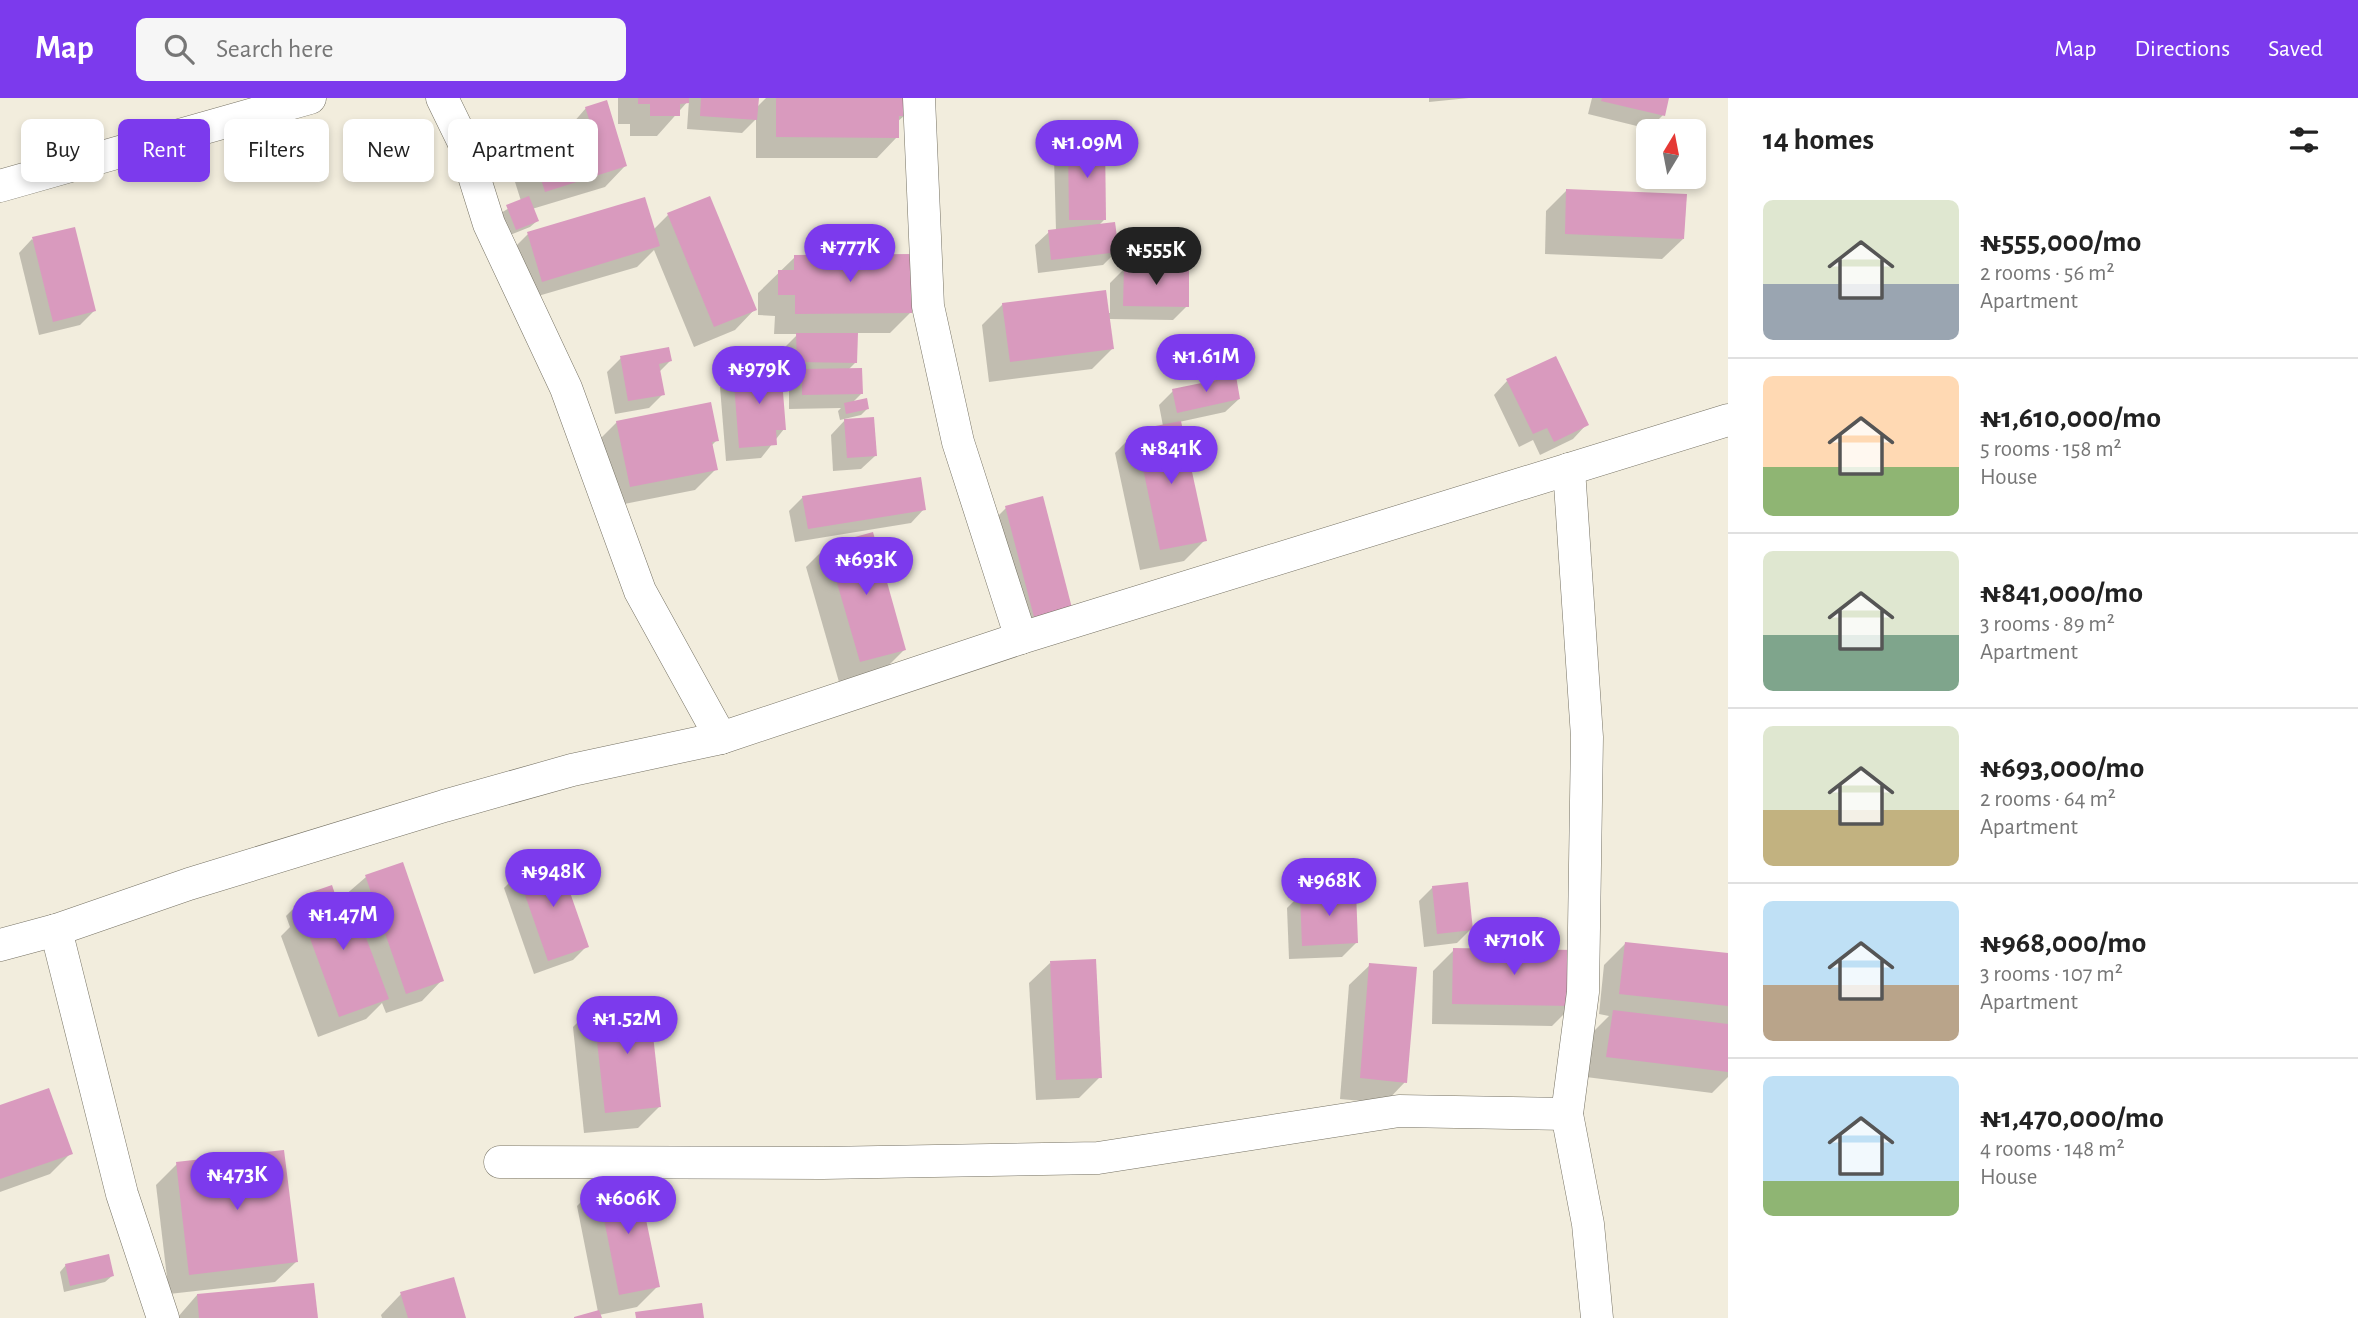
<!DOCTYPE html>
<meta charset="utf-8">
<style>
:root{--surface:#fff;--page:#f6f6f6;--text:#222;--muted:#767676;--line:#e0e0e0;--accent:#7c3aed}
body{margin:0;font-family:"Alegreya Sans",sans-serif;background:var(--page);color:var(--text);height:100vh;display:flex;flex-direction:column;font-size:26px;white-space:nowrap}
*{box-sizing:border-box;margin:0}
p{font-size:23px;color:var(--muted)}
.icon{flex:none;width:38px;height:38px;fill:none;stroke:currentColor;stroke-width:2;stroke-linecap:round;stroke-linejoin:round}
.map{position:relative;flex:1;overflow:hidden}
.panel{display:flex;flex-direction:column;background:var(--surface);width:630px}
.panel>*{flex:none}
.top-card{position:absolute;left:21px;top:21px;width:665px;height:63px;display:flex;gap:14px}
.needle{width:46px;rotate:10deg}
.tools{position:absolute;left:1636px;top:21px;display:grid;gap:14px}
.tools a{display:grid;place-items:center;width:70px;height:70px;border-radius:10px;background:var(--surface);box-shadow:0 4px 10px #0003;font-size:35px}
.price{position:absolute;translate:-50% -60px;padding:0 16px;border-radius:24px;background:var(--accent);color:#fff;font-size:23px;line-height:46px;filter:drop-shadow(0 2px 4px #0008)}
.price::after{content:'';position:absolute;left:50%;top:42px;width:21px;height:16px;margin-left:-10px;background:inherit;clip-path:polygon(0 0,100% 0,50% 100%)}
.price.active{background:#222;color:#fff}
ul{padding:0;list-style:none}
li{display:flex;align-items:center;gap:21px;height:175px;padding:0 35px}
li+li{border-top:2px solid var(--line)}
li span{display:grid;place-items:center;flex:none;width:196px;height:140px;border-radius:10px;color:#555}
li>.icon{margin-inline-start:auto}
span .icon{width:84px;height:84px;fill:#fffc;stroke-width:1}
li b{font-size:30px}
h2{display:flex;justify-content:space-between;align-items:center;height:84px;padding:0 35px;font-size:30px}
.chip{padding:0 24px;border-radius:10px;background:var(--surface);box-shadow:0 4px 10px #0003;font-size:24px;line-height:63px}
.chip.active{background:var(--accent);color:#fff}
header{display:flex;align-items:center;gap:42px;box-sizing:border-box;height:98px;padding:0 35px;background:var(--accent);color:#fff}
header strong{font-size:33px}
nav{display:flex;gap:38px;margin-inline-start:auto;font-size:24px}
.search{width:490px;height:63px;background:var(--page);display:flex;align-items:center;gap:18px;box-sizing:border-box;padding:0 24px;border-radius:10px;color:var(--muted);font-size:26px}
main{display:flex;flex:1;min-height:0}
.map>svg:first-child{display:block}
.shadow{fill:#0003}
.building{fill:#d99abe}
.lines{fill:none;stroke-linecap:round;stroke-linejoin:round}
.minor-casing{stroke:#767264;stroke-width:33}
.minor{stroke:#fff;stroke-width:32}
</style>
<header>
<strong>Map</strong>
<div class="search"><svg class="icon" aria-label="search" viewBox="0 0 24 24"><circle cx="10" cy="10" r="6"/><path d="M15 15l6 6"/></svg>Search here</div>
<nav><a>Map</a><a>Directions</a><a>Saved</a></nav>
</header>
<main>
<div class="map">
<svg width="1728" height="1220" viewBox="0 0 1728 1220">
<rect width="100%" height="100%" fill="#f2eddd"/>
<g class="shadow">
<polygon points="618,0 757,0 756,10 766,0 904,0 904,18 897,24 897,39 877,60 756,60 756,21 742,35 687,31 689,2 657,38 630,38 630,26 618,26"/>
<polygon points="1429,0 1469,0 1429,4"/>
<polygon points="1592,0 1667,0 1663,17 1649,31 1588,16"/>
<polygon points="586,10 625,68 605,89 532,111 537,123 530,129 510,137 501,115 521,103 509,65 530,45 566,33"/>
<polygon points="1068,44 1104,122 1098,128 1117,153 1103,167 1038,175 1035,147 1049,134 1056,133 1054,58"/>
<polygon points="1567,92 1683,141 1662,161 1545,156 1546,113"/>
<polygon points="668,117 755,211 735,232 694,249 654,152 637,169 521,203 507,157 528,136 653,132"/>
<polygon points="32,141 94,213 80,227 39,237 19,155"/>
<polygon points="795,159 911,214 890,235 856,235 856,264 848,272 861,296 852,305 867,311 861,317 840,322 838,313 841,310 789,311 789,286 798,277 783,277 783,251 798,236 774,236 775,218 758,217 758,195"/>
<polygon points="1124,171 1187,208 1173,222 1109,221 1112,251 1092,271 989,284 982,227 1003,206 1110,215 1110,185"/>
<polygon points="621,260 670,263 659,274 663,296 649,310 615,316 607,274"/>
<polygon points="734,275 784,331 761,360 726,363 720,289"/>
<polygon points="1507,283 1586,327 1573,341 1540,357 1533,342 1519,349 1494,297"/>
<polygon points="1173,293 1239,301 1225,314 1179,324 1205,442 1184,463 1140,472 1115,355 1136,334 1163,328 1159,307"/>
<polygon points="846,321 875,358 861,371 833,373 831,337"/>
<polygon points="617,324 717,342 711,348 716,371 695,392 609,409 596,345"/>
<polygon points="803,399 924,411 911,425 795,444 789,413"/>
<polygon points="1006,410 1049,530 1013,539 985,431"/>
<polygon points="827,448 905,551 884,572 839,584 806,469"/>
<polygon points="518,776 587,848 573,862 534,876 504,790"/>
<polygon points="366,779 442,882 422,903 386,915 382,905 366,921 318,939 281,838 290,829 286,818 307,797 336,805"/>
<polygon points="1433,789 1471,831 1457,845 1424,849 1419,803"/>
<polygon points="1301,796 1356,845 1342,859 1289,861 1287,810"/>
<polygon points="1625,846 1728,857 1728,979 1712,995 1586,979 1592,935 1609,918 1599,916 1604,867"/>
<polygon points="1454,852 1573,907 1552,928 1432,926 1433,873"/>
<polygon points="1050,865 1100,979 1079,1000 1036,1002 1029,885"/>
<polygon points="1370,867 1405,984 1385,1005 1340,1001 1349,887"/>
<polygon points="594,908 659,1009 638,1030 584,1035 573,929"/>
<polygon points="0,1009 71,1055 50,1076 0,1094"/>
<polygon points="177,1066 296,1164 275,1184 169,1196 156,1087"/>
<polygon points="598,1087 658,1188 637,1209 599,1217 600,1220 578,1220 598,1214 577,1108"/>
<polygon points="66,1167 112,1178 105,1184 64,1194 60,1174"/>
<polygon points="401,1196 464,1220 382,1220 381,1217"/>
<polygon points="197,1197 316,1220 177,1220"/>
</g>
<g class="building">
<polygon points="638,0 689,0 689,5 680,6 680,18 650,18 650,6 638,6"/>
<polygon points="701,0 759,0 757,22 700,18"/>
<polygon points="776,0 906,0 906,18 899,18 899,40 776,39"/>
<polygon points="1602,0 1669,0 1665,18 1601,3"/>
<polygon points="607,2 627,68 545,94 529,43 590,24 585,9"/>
<polygon points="1105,42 1106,122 1069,122 1068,43"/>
<polygon points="1566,91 1687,96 1684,141 1565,136"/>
<polygon points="529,98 539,123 516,132 506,107"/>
<polygon points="710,98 757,212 714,229 667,115"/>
<polygon points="645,99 660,148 542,184 527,134"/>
<polygon points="1115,124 1119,154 1051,162 1048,132"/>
<polygon points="75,129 96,213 53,224 32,139"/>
<polygon points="912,156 912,215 795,216 795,197 778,197 778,172 794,172 794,157"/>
<polygon points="1124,169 1189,170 1189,209 1123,208"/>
<polygon points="1106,192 1114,251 1010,264 1002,205"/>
<polygon points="796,235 858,235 857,265 797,264"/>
<polygon points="669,249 672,263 659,266 665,297 628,303 620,258"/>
<polygon points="1556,258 1589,327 1554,344 1547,330 1533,336 1506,281"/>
<polygon points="781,269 786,332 776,332 777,347 739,350 733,273"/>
<polygon points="862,270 863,296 802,297 802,271"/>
<polygon points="1236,278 1240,301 1177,315 1172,291"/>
<polygon points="867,300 869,311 846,316 844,305"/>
<polygon points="711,304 719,343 712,344 718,372 630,389 616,323"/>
<polygon points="874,319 877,358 847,360 844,321"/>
<polygon points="1181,323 1207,443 1160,452 1135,332"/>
<polygon points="921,379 926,412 808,431 802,398"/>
<polygon points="1043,398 1072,510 1034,519 1005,408"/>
<polygon points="873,434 906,552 860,564 826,447"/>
<polygon points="558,760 589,849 548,863 517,774"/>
<polygon points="403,764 444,883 406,896 365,777"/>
<polygon points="1468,784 1473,832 1437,836 1432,788"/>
<polygon points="332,787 337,802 350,797 389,901 339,919 301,816 312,812 306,796"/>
<polygon points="1356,793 1358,845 1302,848 1300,795"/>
<polygon points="1625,844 1728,855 1728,908 1619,896"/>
<polygon points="1453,850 1575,852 1574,908 1452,906"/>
<polygon points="1096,861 1102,980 1056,982 1050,863"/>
<polygon points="1369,865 1417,869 1407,985 1360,980"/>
<polygon points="649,901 661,1009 605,1015 593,907"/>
<polygon points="1613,912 1728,926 1728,974 1606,959"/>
<polygon points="49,990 73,1056 0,1081 0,1007"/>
<polygon points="284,1052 298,1164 189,1177 176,1064"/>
<polygon points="637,1078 660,1189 619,1197 597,1086"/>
<polygon points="109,1156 114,1178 70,1188 65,1166"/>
<polygon points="454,1179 466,1220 408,1220 400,1194"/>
<polygon points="314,1185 318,1220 199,1220 197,1196"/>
<polygon points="702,1205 704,1220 636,1220 635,1214"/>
<polygon points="599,1212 602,1220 574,1220 574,1219"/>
</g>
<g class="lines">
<defs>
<g id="minor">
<polyline points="442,0 463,43 489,126 566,290 640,493 721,640"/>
<polyline points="919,0 928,208 958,344 1021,540"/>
<polyline points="0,88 310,0"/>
<polyline points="1569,371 1587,639 1583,894 1567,1016 1588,1126 1597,1220"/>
<polyline points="56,832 122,1096 163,1220"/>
<polyline points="0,847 56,832 189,786 444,708 572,672 721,640 1021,540 1728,322"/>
<polyline points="500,1064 823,1065 1098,1060 1399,1013 1567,1016"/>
</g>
</defs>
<use href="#minor" class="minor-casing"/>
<use href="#minor" class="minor"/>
</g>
</svg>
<div class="tools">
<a><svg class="needle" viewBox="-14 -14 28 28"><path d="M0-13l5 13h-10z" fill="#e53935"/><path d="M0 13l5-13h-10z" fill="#767676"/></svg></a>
</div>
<b class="price" style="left:1087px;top:82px">₦1.09M</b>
<b class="price" style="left:850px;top:186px">₦777K</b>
<b class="price active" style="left:1156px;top:189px">₦555K</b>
<b class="price" style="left:1206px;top:296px">₦1.61M</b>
<b class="price" style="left:759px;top:308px">₦979K</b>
<b class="price" style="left:1171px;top:388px">₦841K</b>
<b class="price" style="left:866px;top:499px">₦693K</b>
<b class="price" style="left:553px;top:811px">₦948K</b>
<b class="price" style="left:1329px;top:820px">₦968K</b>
<b class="price" style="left:343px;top:854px">₦1.47M</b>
<b class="price" style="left:1514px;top:879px">₦710K</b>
<b class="price" style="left:627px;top:958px">₦1.52M</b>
<b class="price" style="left:237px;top:1114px">₦473K</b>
<b class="price" style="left:628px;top:1138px">₦606K</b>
<div class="top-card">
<a class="chip">Buy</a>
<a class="chip active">Rent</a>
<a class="chip">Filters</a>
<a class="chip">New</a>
<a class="chip">Apartment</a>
</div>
</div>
<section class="panel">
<h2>14 homes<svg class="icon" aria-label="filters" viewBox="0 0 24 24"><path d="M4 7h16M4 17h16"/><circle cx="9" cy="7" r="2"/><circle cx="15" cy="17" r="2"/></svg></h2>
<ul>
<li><span style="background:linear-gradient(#dfe7d0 60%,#9aa5b1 0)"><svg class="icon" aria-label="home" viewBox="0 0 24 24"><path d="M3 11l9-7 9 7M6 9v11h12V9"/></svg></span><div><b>₦555,000/mo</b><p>2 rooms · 56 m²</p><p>Apartment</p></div></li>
<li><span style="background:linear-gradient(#ffd9b3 65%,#8fb573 0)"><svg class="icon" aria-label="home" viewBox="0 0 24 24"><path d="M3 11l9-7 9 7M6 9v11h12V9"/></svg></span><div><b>₦1,610,000/mo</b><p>5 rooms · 158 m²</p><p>House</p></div></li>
<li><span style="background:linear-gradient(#dfe7d0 60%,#7fa58c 0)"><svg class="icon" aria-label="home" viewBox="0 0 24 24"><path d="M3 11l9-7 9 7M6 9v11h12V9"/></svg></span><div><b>₦841,000/mo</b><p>3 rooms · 89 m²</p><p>Apartment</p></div></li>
<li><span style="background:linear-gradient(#dfe7d0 60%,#c2b280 0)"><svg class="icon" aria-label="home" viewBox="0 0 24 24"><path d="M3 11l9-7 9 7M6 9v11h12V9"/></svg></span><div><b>₦693,000/mo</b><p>2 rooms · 64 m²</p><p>Apartment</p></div></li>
<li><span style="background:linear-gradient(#bfe0f5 60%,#b9a48a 0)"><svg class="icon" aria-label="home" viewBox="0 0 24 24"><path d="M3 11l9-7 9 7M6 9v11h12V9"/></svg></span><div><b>₦968,000/mo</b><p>3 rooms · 107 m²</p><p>Apartment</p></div></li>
<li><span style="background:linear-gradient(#bfe0f5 75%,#8fb573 0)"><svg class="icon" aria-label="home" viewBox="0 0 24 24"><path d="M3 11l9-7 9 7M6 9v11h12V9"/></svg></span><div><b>₦1,470,000/mo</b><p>4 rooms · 148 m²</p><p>House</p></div></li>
</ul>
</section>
</main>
